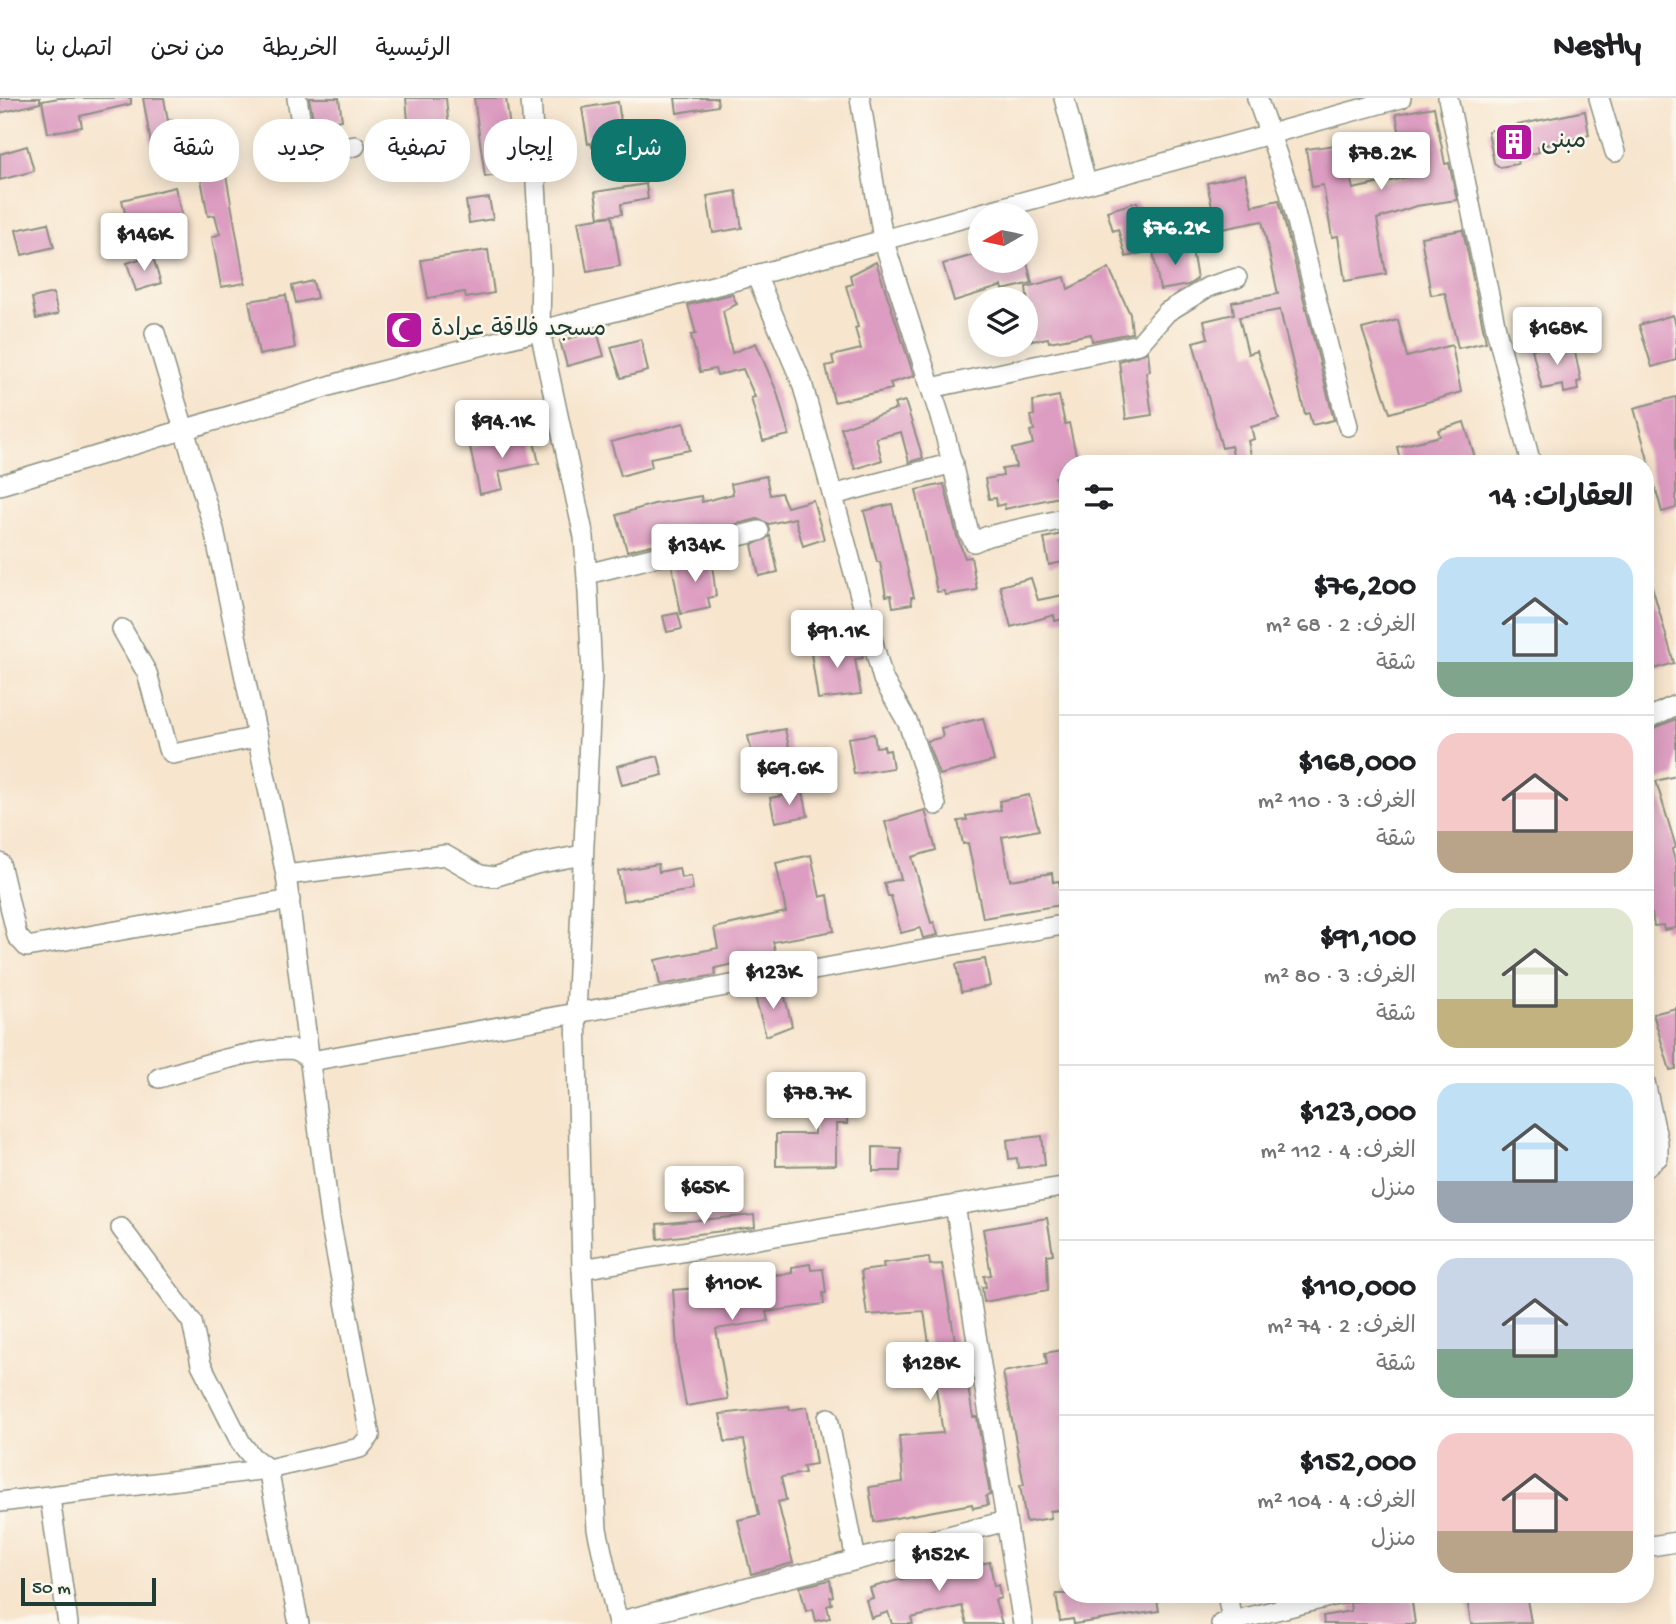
<!DOCTYPE html>
<html lang="ar">
<meta charset="utf-8">
<style>
:root{--surface:#fff;--page:#f6f6f6;--text:#202124;--muted:#757577;--line:#e0e0e0;--accent:#0f766e}
body{margin:0;font-family:"Gochi Hand","Playpen Sans Arabic",sans-serif;background:var(--page);color:var(--text);direction:rtl;height:100vh;display:flex;flex-direction:column;font-size:26px;white-space:nowrap}
*{box-sizing:border-box;margin:0}
p{font-size:23px;color:var(--muted)}
.icon{flex:none;width:38px;height:38px;fill:none;stroke:currentColor;stroke-width:2;stroke-linecap:round;stroke-linejoin:round}
.map{position:relative;flex:1;overflow:hidden;direction:ltr}
.side{position:absolute;left:1059px;top:357px;width:595px;height:1148px;display:flex;flex-direction:column;background:var(--surface);border-radius:28px;box-shadow:0 4px 18px #0003;direction:rtl}
.side>*{flex:none}
.hud{position:absolute;left:21px;top:21px;width:665px;height:63px;direction:rtl;display:flex;gap:14px}
.needle{width:46px;rotate:261deg}
.fabs{position:absolute;left:968px;top:105px;display:grid;gap:14px}
.fabs a{display:grid;place-items:center;width:70px;height:70px;border-radius:50%;background:var(--surface);box-shadow:0 4px 18px #0003;font-size:35px}
.scale{position:absolute;left:21px;bottom:18px;width:135px;box-sizing:border-box;padding-left:7px;border:4px solid #1f3d34;border-top:0;font-size:19px;line-height:24px;white-space:nowrap;color:#1f3d34;-webkit-text-stroke:5px #fbf7ec;paint-order:stroke}
.price{position:absolute;translate:-50% -60px;padding:0 16px;border-radius:7px;background:#fff;color:#222;font-size:23px;line-height:46px;filter:drop-shadow(0 2px 4px #0008)}
.price::after{content:'';position:absolute;left:50%;top:42px;width:21px;height:16px;margin-left:-10px;background:inherit;clip-path:polygon(0 0,100% 0,50% 100%)}
.price.selected{background:var(--accent);color:#fff}
ul{padding:0;list-style:none}
li{display:flex;align-items:center;gap:21px;height:175px;padding:0 21px}
li+li{border-top:2px solid var(--line)}
li span{display:grid;place-items:center;flex:none;width:196px;height:140px;border-radius:21px;color:#555}
li>.icon{margin-inline-start:auto}
span .icon{width:84px;height:84px;fill:#fffc;stroke-width:1}
li b{font-size:30px}
h2{display:flex;justify-content:space-between;align-items:center;height:84px;padding:0 21px;font-size:30px}
.tag{padding:0 24px;border-radius:28px;background:var(--surface);box-shadow:0 4px 18px #0003;font-size:24px;line-height:63px}
.tag.selected{background:var(--accent);color:#fff}
header{display:flex;align-items:center;gap:42px;box-sizing:border-box;height:98px;padding:0 35px;background:var(--surface);border-bottom:2px solid var(--line)}
header strong{font-size:33px}
nav{display:flex;gap:38px;margin-inline-start:auto;font-size:24px}
.map>svg:first-child{display:block}
.building{fill:#dd9cc1}
.lines{fill:none;stroke-linecap:round;stroke-linejoin:round}
.street-casing{stroke:#8b9181;stroke-width:22}
.street{stroke:#fff;stroke-width:19}
.labels{text-anchor:middle;dominant-baseline:central;stroke-width:5;stroke-linejoin:round;paint-order:stroke}
.poi-label{font-size:24px;fill:#1f3d34;stroke:#fbf7ec;text-anchor:start}
</style>
<header>
<strong>Nestly</strong>
<nav><a>الرئيسية</a><a>الخريطة</a><a>من نحن</a><a>اتصل بنا</a></nav>
</header>
<div class="map">
<svg width="1676" height="1526" viewBox="0 0 1676 1526">
<rect width="100%" height="100%" fill="#fbf7ec"/>
<filter id="ink" filterUnits="userSpaceOnUse"><feTurbulence type="fractalNoise" baseFrequency=".0143" numOctaves="2"/><feDisplacementMap in="SourceGraphic" scale="14" xChannelSelector="R" yChannelSelector="G"/><feConvolveMatrix kernelMatrix="1 2 1 2 8 2 1 2 1" color-interpolation-filters="sRGB"/></filter>
<filter id="wash" filterUnits="userSpaceOnUse"><feTurbulence type="fractalNoise" baseFrequency=".00686" numOctaves="4" result="noise"/><feDisplacementMap in="SourceGraphic" scale="28" xChannelSelector="R" yChannelSelector="G"/><feGaussianBlur stdDeviation="1.57" result="paint"/><feColorMatrix in="noise" values="0 0 0 0 0 0 0 0 0 0 0 0 0 0 0 0 0 1.4 0 .05"/><feComposite in="paint" operator="in"/></filter>
<g filter="url(#wash)">
<rect width="100%" height="100%" fill="#f7e5ce"/>
<g id="blocks">
<g class="building">
<polygon points="0,0 40,0 40,5 0,15"/>
<polygon points="59,0 131,0 131,6 80,18 82,29 48,35 42,3"/>
<polygon points="143,0 164,0 168,23 173,22 176,41 151,46"/>
<polygon points="309,0 339,0 342,22 314,26"/>
<polygon points="406,0 446,0 449,32 409,35"/>
<polygon points="474,0 506,0 516,75 485,79"/>
<polygon points="675,0 717,0 718,8 677,15"/>
<polygon points="618,4 624,44 592,49 591,45 588,46 582,10"/>
<polygon points="1434,9 1445,66 1449,65 1457,102 1416,108 1377,121 1386,176 1345,183 1338,138 1332,139 1323,87 1312,89 1306,51 1342,46 1353,91 1408,79 1396,16"/>
<polygon points="1585,13 1589,37 1538,49 1539,54 1517,60 1518,66 1500,69 1494,65 1488,33"/>
<polygon points="664,25 672,68 640,73 633,30"/>
<polygon points="27,48 34,73 0,82 0,56"/>
<polygon points="1245,76 1252,108 1279,102 1334,322 1312,327 1309,315 1305,316 1280,212 1239,219 1248,256 1257,253 1279,321 1251,329 1254,341 1248,343 1253,366 1235,366 1231,348 1222,350 1193,244 1208,240 1204,223 1234,216 1232,204 1278,196 1262,123 1217,132 1207,85"/>
<polygon points="226,77 245,185 221,189 212,139 220,136 215,117 208,118 201,81"/>
<polygon points="646,86 648,101 621,106 622,116 599,119 595,94"/>
<polygon points="175,89 184,124 130,136 122,102"/>
<polygon points="736,93 742,130 713,135 707,98"/>
<polygon points="489,100 493,121 469,125 466,103"/>
<polygon points="1137,104 1152,152 1126,159 1118,131 1113,133 1107,113"/>
<polygon points="612,118 620,168 587,174 578,123"/>
<polygon points="48,125 54,149 22,157 16,132"/>
<polygon points="1463,132 1486,244 1458,250 1445,195 1431,197 1421,139"/>
<polygon points="1191,146 1197,181 1188,187 1160,192 1153,153"/>
<polygon points="488,152 494,195 466,200 465,194 428,200 421,162"/>
<polygon points="980,155 980,163 1026,160 1032,185 1003,192 1002,188 954,203 943,166"/>
<polygon points="152,157 161,185 136,193 127,165"/>
<polygon points="876,164 914,278 890,285 892,291 834,304 826,268 834,266 832,258 861,251 855,230 858,229 846,188 852,186 850,177"/>
<polygon points="1109,170 1130,216 1132,235 1092,243 1091,236 1049,244 1048,240 1032,243 1026,189 1065,179 1068,191"/>
<polygon points="313,183 317,200 296,205 292,188"/>
<polygon points="53,195 58,216 36,221 32,200"/>
<polygon points="732,196 737,206 723,213 732,255 756,245 777,294 789,337 763,343 751,300 755,299 743,271 717,277 715,271 700,274 691,237 696,236 688,207"/>
<polygon points="286,197 295,250 259,257 249,203"/>
<polygon points="1673,217 1676,228 1676,262 1652,269 1639,227"/>
<polygon points="1398,222 1407,259 1452,247 1461,294 1390,315 1362,231"/>
<polygon points="597,233 604,258 567,268 560,243"/>
<polygon points="641,241 648,273 621,280 611,249"/>
<polygon points="1569,244 1571,255 1575,254 1581,283 1577,284 1578,292 1564,295 1563,287 1542,291 1532,251"/>
<polygon points="1148,254 1150,273 1146,274 1152,317 1126,321 1119,263"/>
<polygon points="1059,298 1065,326 1069,325 1078,366 1068,366 1068,376 1055,379 1059,399 1005,411 1004,406 997,408 996,400 989,401 985,381 1003,378 1002,371 1016,369 1012,351 1033,346 1030,333 1034,332 1031,318 1034,317 1033,303"/>
<polygon points="1676,299 1676,410 1662,414 1634,310"/>
<polygon points="905,303 923,360 909,364 901,334 876,340 882,362 855,371 841,330 896,311 894,306"/>
<polygon points="1464,324 1477,366 1401,366 1397,349 1440,338 1438,332"/>
<polygon points="684,325 690,352 650,360 652,369 621,378 611,344"/>
<polygon points="532,335 539,365 499,374 503,391 480,396 470,349"/>
<polygon points="766,378 770,397 781,395 787,409 813,402 824,441 803,448 795,420 769,426 757,421 627,453 617,417 654,406 701,398 702,404 733,396 731,386"/>
<polygon points="944,386 957,438 965,460 971,459 977,492 945,497 944,493 937,494 916,392"/>
<polygon points="892,406 914,499 911,499 912,506 893,509 891,497 886,498 880,464 877,464 864,413"/>
<polygon points="1062,436 1067,463 1049,467 1044,440"/>
<polygon points="770,438 778,474 759,478 752,447"/>
<polygon points="711,458 716,498 708,500 710,510 681,516 672,467"/>
<polygon points="1649,478 1674,565 1645,574 1645,479"/>
<polygon points="1031,480 1038,502 1068,496 1068,520 1055,523 1054,517 1011,529 1000,488"/>
<polygon points="678,515 682,531 667,534 663,518"/>
<polygon points="850,542 851,547 861,548 863,560 855,561 861,596 818,601 811,555 817,554 816,548"/>
<polygon points="983,620 994,663 939,677 927,643 943,639 941,630"/>
<polygon points="1676,621 1676,678 1656,683 1676,749 1672,752 1676,767 1676,830 1664,832 1663,827 1654,828 1652,816 1645,817 1645,634"/>
<polygon points="785,631 793,667 756,674 748,638"/>
<polygon points="874,636 876,649 884,648 885,653 890,652 893,670 854,676 848,640"/>
<polygon points="658,658 663,677 622,687 617,668"/>
<polygon points="803,694 808,718 775,724 770,700"/>
<polygon points="1029,697 1039,732 1002,739 1010,782 1052,775 1053,784 1059,783 1060,789 1064,789 1067,806 983,820 968,745 963,746 958,723 967,722 966,718 1001,712 999,703"/>
<polygon points="925,712 936,752 912,759 931,825 934,824 938,837 923,840 920,830 901,835 891,798 888,798 884,785 901,781 885,724"/>
<polygon points="811,757 820,799 828,797 834,833 773,844 776,857 715,870 716,877 660,887 655,862 718,850 714,830 786,814 776,765"/>
<polygon points="658,766 659,774 679,770 681,780 691,778 693,792 623,803 618,773"/>
<polygon points="985,861 990,888 961,894 956,866"/>
<polygon points="783,891 792,928 766,938 754,895"/>
<polygon points="1676,910 1676,971 1670,972 1653,916"/>
<polygon points="847,989 847,1026 836,1026 836,1067 776,1068 776,1036 814,1036 813,990"/>
<polygon points="1042,1038 1045,1067 1018,1070 1017,1060 1009,1061 1007,1042"/>
<polygon points="873,1049 901,1050 900,1073 873,1073"/>
<polygon points="754,1117 755,1129 658,1141 657,1126"/>
<polygon points="1047,1120 1053,1156 1047,1157 1048,1192 984,1204 982,1189 986,1189 984,1178 991,1177 983,1131"/>
<polygon points="929,1159 930,1167 942,1166 960,1272 965,1271 973,1319 977,1319 990,1397 986,1398 988,1407 973,1410 972,1406 874,1424 869,1389 903,1384 899,1338 943,1335 924,1213 867,1217 861,1173 884,1170 883,1165"/>
<polygon points="810,1166 811,1172 823,1171 826,1195 823,1195 824,1206 766,1214 768,1223 716,1231 728,1301 686,1308 678,1264 673,1192 723,1188 722,1183 792,1175 792,1169"/>
<polygon points="1068,1251 1068,1411 1050,1413 1051,1420 1026,1424 1020,1387 1024,1387 1003,1274 1047,1266 1045,1255"/>
<polygon points="789,1308 790,1312 807,1309 816,1366 803,1368 805,1375 781,1379 786,1402 778,1404 793,1465 751,1476 738,1422 759,1417 744,1342 725,1344 720,1316"/>
<polygon points="932,1461 933,1466 946,1463 947,1467 979,1461 980,1466 990,1464 994,1488 998,1487 1001,1500 995,1502 1002,1526 967,1526 962,1508 911,1520 913,1526 892,1526 888,1514 871,1520 866,1502 873,1500 870,1490 909,1479 906,1467"/>
<polygon points="830,1482 833,1498 830,1499 832,1506 827,1508 830,1520 816,1523 813,1511 806,1513 800,1489"/>
<polygon points="1056,1496 1156,1496 1159,1513 1074,1526 1073,1521 1060,1523"/>
<polygon points="1496,1496 1526,1496 1531,1524 1471,1526 1467,1501"/>
<polygon points="1411,1497 1415,1526 1324,1526 1323,1518 1351,1513 1350,1504"/>
</g>
</g>
</g>
<g filter="url(#ink)">
<use href="#blocks" fill-opacity="0" stroke="#8b9181" stroke-width="2"/>
<g class="lines">
<defs>
<g id="street">
<polyline points="297,0 303,37 309,50 319,54 355,48"/>
<polyline points="531,0 541,172 540,233 584,439 588,494 592,578 576,915 582,1171 597,1431 618,1526"/>
<polyline points="860,0 883,141 943,328 969,435 974,444 988,438 1068,420"/>
<polyline points="1064,0 1086,85"/>
<polyline points="1257,0 1289,91 1348,328"/>
<polyline points="1448,0 1496,231 1531,366"/>
<polyline points="1599,0 1615,54"/>
<polyline points="756,177 802,285 883,581 908,625 936,707"/>
<polyline points="931,290 1139,246 1167,214 1208,189 1237,180"/>
<polyline points="0,387 359,279 756,177 1401,0"/>
<polyline points="833,397 953,365"/>
<polyline points="587,476 759,433"/>
<polyline points="122,531 147,575 168,651 173,656 258,639"/>
<polyline points="1645,622 1676,607"/>
<polyline points="0,765 17,838 27,849 290,802"/>
<polyline points="286,777 445,757 480,777 494,779 536,766 582,757"/>
<path d="M159 980C196 969 249 952 288 951 298 951 304 956 311 963L1068 826"/>
<polyline points="1645,984 1658,1044 1658,1059 1645,1070"/>
<polyline points="955,1107 1023,1526"/>
<polyline points="121,1130 192,1224 201,1266 241,1345 252,1359 268,1371 299,1526"/>
<polyline points="582,1171 1068,1088"/>
<polyline points="828,1320 856,1462"/>
<polyline points="50,1400 68,1526"/>
<polyline points="0,1404 268,1371 360,1350 370,1338 330,1122 286,777 214,431 155,235"/>
<polyline points="1645,1449 1676,1444"/>
<polyline points="1227,1496 1232,1523"/>
<polyline points="618,1524 1006,1423"/>
<polyline points="1221,1526 1341,1496"/>
</g>
</defs>
<use href="#street" class="street-casing"/>
<use href="#street" class="street"/>
</g>
</g>
<defs>
<symbol id="building-square" viewBox="-11 -11 22 22"><rect x="-9" y="-9" width="18" height="18" rx="4" fill="#b5179e" stroke="#fbf7ec"/><path d="M-4-6H4V6H1V3H-1V6H-4ZM-2.5-4.3h1.7v1.8h-1.7ZM.8-4.3h1.7v1.8H.8ZM-2.5-1h1.7V.8h-1.7ZM.8-1h1.7V.8H.8Z" fill="#fff"/></symbol>
<symbol id="mosque-square" viewBox="-11 -11 22 22"><rect x="-9" y="-9" width="18" height="18" rx="4" fill="#b5179e" stroke="#fbf7ec"/><path d="M3.5-4.9A6 6 0 1 0 3.5 4.9A5 5 0 1 1 3.5-4.9Z" fill="#fff"/></symbol>
</defs>
<g fill-rule="evenodd">
<use href="#building-square" x="1492" y="22" width="44" height="44"/>
<use href="#mosque-square" x="382" y="210" width="44" height="44"/>
</g>
<g class="labels">
<g class="poi-label">
<text x="1541" y="44">مبنى</text>
<text x="431" y="232">مسجد فلاقة عرادة</text>
</g>
</g>
</svg>
<div class="fabs">
<a><svg class="needle" viewBox="-14 -14 28 28"><path d="M0-13l5 13h-10z" fill="#e53935"/><path d="M0 13l5-13h-10z" fill="#757577"/></svg></a>
<a><svg class="icon" aria-label="layers" viewBox="0 0 24 24"><path d="M12 4l9 5-9 5-9-5zM3 14l9 5 9-5"/></svg></a>
</div>
<div class="scale">50 m</div>
<b class="price" style="left:1381px;top:94px">$78.2K</b>
<b class="price selected" style="left:1175px;top:169px">$76.2K</b>
<b class="price" style="left:144px;top:175px">$146K</b>
<b class="price" style="left:1557px;top:269px">$168K</b>
<b class="price" style="left:502px;top:362px">$94.1K</b>
<b class="price" style="left:695px;top:486px">$134K</b>
<b class="price" style="left:837px;top:572px">$91.1K</b>
<b class="price" style="left:789px;top:709px">$69.6K</b>
<b class="price" style="left:773px;top:913px">$123K</b>
<b class="price" style="left:816px;top:1034px">$78.7K</b>
<b class="price" style="left:704px;top:1128px">$65K</b>
<b class="price" style="left:732px;top:1224px">$110K</b>
<b class="price" style="left:930px;top:1304px">$128K</b>
<b class="price" style="left:939px;top:1495px">$152K</b>
<div class="hud">
<a class="tag selected">شراء</a>
<a class="tag">إيجار</a>
<a class="tag">تصفية</a>
<a class="tag">جديد</a>
<a class="tag">شقة</a>
</div>
<section class="side">
<h2>العقارات: 14<svg class="icon" aria-label="filters" viewBox="0 0 24 24"><path d="M4 7h16M4 17h16"/><circle cx="9" cy="7" r="2"/><circle cx="15" cy="17" r="2"/></svg></h2>
<ul>
<li><span style="background:linear-gradient(#bfe0f5 75%,#7fa58c 0)"><svg class="icon" aria-label="home" viewBox="0 0 24 24"><path d="M3 11l9-7 9 7M6 9v11h12V9"/></svg></span><div><b>$76,200</b><p>الغرف: 2 · 68 m²</p><p>شقة</p></div></li>
<li><span style="background:linear-gradient(#f6c9c9 70%,#b9a48a 0)"><svg class="icon" aria-label="home" viewBox="0 0 24 24"><path d="M3 11l9-7 9 7M6 9v11h12V9"/></svg></span><div><b>$168,000</b><p>الغرف: 3 · 110 m²</p><p>شقة</p></div></li>
<li><span style="background:linear-gradient(#dfe7d0 65%,#c2b280 0)"><svg class="icon" aria-label="home" viewBox="0 0 24 24"><path d="M3 11l9-7 9 7M6 9v11h12V9"/></svg></span><div><b>$91,100</b><p>الغرف: 3 · 80 m²</p><p>شقة</p></div></li>
<li><span style="background:linear-gradient(#bfe0f5 70%,#9aa5b1 0)"><svg class="icon" aria-label="home" viewBox="0 0 24 24"><path d="M3 11l9-7 9 7M6 9v11h12V9"/></svg></span><div><b>$123,000</b><p>الغرف: 4 · 112 m²</p><p>منزل</p></div></li>
<li><span style="background:linear-gradient(#c9d6e8 65%,#7fa58c 0)"><svg class="icon" aria-label="home" viewBox="0 0 24 24"><path d="M3 11l9-7 9 7M6 9v11h12V9"/></svg></span><div><b>$110,000</b><p>الغرف: 2 · 74 m²</p><p>شقة</p></div></li>
<li><span style="background:linear-gradient(#f6c9c9 70%,#b9a48a 0)"><svg class="icon" aria-label="home" viewBox="0 0 24 24"><path d="M3 11l9-7 9 7M6 9v11h12V9"/></svg></span><div><b>$152,000</b><p>الغرف: 4 · 104 m²</p><p>منزل</p></div></li>
</ul>
</section>
</div>
